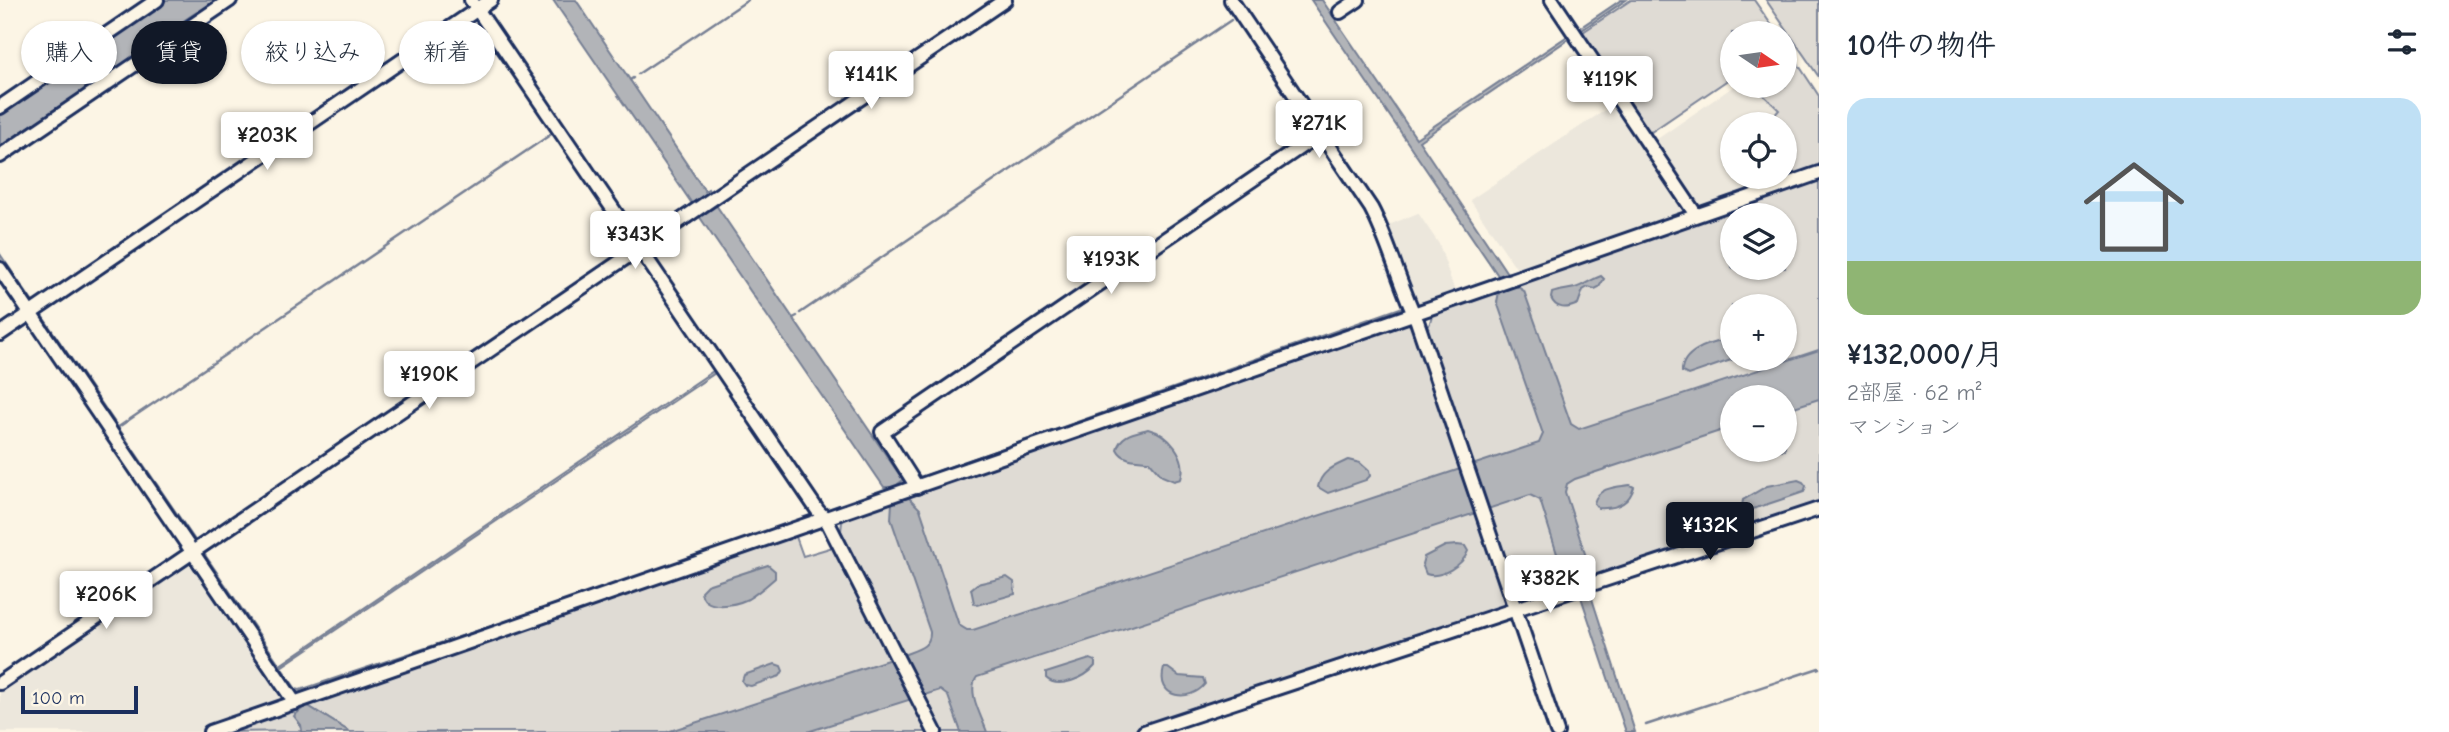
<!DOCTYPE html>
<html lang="ja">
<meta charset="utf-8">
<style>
:root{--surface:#fff;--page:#f2f2f3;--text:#1f2937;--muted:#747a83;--accent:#111827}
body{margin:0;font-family:"Comic Neue","Klee One",sans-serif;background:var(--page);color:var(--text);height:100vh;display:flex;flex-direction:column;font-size:26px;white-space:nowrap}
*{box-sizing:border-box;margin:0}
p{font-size:23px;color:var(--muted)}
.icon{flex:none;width:38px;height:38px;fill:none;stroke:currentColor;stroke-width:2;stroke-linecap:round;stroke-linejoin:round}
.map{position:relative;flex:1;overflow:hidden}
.side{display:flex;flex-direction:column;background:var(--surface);width:630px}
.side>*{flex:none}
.top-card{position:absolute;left:21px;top:21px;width:665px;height:63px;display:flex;gap:14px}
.needle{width:46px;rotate:103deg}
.fabs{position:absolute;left:1720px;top:21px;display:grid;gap:14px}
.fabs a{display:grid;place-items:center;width:77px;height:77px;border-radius:50%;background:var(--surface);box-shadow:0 2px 5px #0004;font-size:35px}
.scale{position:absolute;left:21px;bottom:18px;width:117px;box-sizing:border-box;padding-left:7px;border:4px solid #1b2f5e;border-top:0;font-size:19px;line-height:24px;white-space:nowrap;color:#1b2f5e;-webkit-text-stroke:5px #fcf5e5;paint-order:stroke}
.price{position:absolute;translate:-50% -60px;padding:0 16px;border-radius:7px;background:#fff;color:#222;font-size:23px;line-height:46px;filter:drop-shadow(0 2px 4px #0008)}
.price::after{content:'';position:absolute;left:50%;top:42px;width:21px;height:16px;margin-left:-10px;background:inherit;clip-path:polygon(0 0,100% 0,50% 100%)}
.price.selected{background:var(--accent);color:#fff}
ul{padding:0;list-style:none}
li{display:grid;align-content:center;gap:14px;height:371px;padding:0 28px}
li span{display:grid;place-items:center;height:217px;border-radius:21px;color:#555}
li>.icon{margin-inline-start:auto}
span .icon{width:126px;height:126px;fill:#fffc;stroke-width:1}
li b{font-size:30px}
h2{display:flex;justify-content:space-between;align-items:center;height:84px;padding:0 28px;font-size:30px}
.pill{padding:0 24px;border-radius:32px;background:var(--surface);box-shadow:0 2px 5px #0004;font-size:24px;line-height:63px}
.pill.selected{background:var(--accent);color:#fff}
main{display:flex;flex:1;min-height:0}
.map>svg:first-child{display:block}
.built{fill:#ece7dc}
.green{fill:#dfdbd4;stroke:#7d8599;stroke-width:2;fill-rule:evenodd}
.water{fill:#b2b4b8;stroke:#767f94;stroke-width:2}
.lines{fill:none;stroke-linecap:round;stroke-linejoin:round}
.stream{stroke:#767f94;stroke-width:2.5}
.minor-casing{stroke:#1b2f5e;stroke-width:18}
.minor{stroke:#fcf5e5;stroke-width:12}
</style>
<main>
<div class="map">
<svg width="1819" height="732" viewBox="0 0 1819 732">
<rect width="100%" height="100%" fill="#fcf5e5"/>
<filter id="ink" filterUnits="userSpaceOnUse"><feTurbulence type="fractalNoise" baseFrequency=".0143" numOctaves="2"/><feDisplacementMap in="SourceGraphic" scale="14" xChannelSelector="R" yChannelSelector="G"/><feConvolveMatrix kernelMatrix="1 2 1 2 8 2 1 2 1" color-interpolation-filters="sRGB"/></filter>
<g filter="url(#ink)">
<g class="built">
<polygon points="1734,86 1754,86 1779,110 1767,124 1732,124 1732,177 1772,177 1777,183 1698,210 1653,142"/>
<polygon points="1617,102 1687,207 1684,213 1519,272 1470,200"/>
<polygon points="1418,213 1439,244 1456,295 1416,306 1389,225"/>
<polygon points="191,556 287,698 286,702 200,732 0,732 0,686"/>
</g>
<g class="green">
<polygon points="1631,0 1754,0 1777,33 1732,33 1732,77 1648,134 1580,34"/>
<polygon points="1766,0 1819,0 1819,77"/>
<polygon points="1794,58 1819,96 1819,169 1777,183 1772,177 1785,177 1785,124 1767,124 1779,110 1754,86 1785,86 1785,62"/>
<path d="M1819 179V506L1526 602 1518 598 1492 524 1508 600 1503 611 1136 732H350L305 704 795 534 803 556 833 547 885 649 898 644 841 531 842 522 848 517 1406 322 1413 328 1458 455 1468 452 1428 335V329L1433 312ZM1732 215H1785V268H1732ZM1732 306H1785V359H1732ZM1732 397H1785V450H1732Z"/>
<polygon points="291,711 295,714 302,731 230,732"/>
</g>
<g class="water">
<path d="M164 0H225L203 15 197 12 189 17 99 81 85 88 82 92 51 112 50 116C36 122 8 137 0 153V112Z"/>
<polygon points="553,0 576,0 705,191 708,189 710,193 703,198 709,208 716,205 903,480 898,484 898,487 884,487 699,216 705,211 699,201 693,205"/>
<polygon points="1311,0 1322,0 1416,138 1621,0 1626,0 1419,141 1507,273 1518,270 1499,277"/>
<polygon points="0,254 280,665 716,369 718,371 281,667 296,689 300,690 593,592 301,693 300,697 299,694 295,695 0,260"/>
<path d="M1601 276 1604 279 1599 287 1595 289 1588 287 1583 290 1578 304C1567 309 1556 310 1551 298L1552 293C1560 290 1567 290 1575 288 1583 286 1592 279 1601 276Z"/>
<path d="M1516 286 1524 291 1571 424 1579 429 1819 350V399L1785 410V397H1732V427L1575 479 1567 484 1565 492 1590 569 1585 577 1635 732H1626L1580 594 1574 580 1564 576 1540 500 1530 495 977 677C966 691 982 717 987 732H961L948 696 940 690 807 732H667L903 655C915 650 931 648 930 632L891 519 892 503 909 498 920 509 959 625 967 630H973L1539 443 1543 434 1497 302 1499 292Z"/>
<path d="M1725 340 1732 344 1734 359 1688 375 1682 372C1681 352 1709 343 1725 340Z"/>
<path d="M1148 429C1169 434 1188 457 1181 479L1174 481 1162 476 1149 461C1137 460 1123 461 1117 449 1121 434 1134 433 1148 429Z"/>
<path d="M1348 460 1360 463 1369 471 1370 476 1366 480 1328 493 1318 487C1321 471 1335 466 1348 460Z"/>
<polygon points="1798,480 1803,482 1806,486 1804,492 1750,510 1744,510 1742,506 1743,500 1767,486"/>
<path d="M1630 485 1634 487C1629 505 1614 509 1598 508L1594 503C1598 487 1616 487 1630 485Z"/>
<path d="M1457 545 1465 546 1468 551C1463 565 1441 579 1426 574L1422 564 1424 557 1445 546Z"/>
<path d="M768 565 775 571V578C766 586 758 593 748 599 735 605 703 612 701 591L707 585Z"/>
<polygon points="1007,577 1014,582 1015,594 977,605 974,603 971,589 977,584"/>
<path d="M1090 659 1095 661V666C1085 678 1058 690 1046 678V673Z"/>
<polygon points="775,664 781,666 783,671 780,676 751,686 745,685 742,681 744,675"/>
<path d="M1164 668H1168L1179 676 1203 678 1205 684C1190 703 1155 699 1164 668Z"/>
<polygon points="304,704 305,704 350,732 300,732 302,731 301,725 294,716 304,707"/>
</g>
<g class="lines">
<g class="stream">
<polyline points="638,74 748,0"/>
<polyline points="630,80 633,78"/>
<polyline points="800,313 1231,20"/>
<polyline points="793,318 797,316"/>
<polyline points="117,428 553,133"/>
<polyline points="916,479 1401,308"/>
<polyline points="1646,725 1819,668"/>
</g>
<defs>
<g id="minor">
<polyline points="471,0 818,511 826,519 935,732"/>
<path d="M1231 0 1371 208C1390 244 1399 284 1417 321L1557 732"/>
<polyline points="1552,0 1696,215"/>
<polyline points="1340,12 1358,0"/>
<polyline points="0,107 157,0"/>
<polyline points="0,156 230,0"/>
<polyline points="0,269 295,703"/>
<polyline points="0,334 491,0"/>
<polyline points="917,487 882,432 1321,133"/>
<polyline points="0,683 1005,0"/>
<polyline points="210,732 1819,173"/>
<polyline points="1144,732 1819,509"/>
</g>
</defs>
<use href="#minor" class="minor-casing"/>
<use href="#minor" class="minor"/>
</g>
</g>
</svg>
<div class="fabs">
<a><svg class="needle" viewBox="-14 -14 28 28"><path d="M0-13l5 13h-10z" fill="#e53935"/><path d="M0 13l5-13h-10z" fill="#747a83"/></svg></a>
<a><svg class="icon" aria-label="locate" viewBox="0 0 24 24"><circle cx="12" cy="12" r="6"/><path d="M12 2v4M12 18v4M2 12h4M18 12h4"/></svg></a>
<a><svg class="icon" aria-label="layers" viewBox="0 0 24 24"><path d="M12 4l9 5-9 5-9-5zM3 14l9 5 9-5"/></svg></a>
<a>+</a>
<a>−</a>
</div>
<div class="scale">100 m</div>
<b class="price" style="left:871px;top:111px">¥141K</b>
<b class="price" style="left:1610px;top:116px">¥119K</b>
<b class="price" style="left:1319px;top:160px">¥271K</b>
<b class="price" style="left:267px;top:172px">¥203K</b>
<b class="price" style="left:635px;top:271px">¥343K</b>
<b class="price" style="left:1111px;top:296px">¥193K</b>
<b class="price" style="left:429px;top:411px">¥190K</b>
<b class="price selected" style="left:1710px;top:562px">¥132K</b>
<b class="price" style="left:1550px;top:615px">¥382K</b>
<b class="price" style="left:106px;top:631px">¥206K</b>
<div class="top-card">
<a class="pill">購入</a>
<a class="pill selected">賃貸</a>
<a class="pill">絞り込み</a>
<a class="pill">新着</a>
</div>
</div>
<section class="side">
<h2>10件の物件<svg class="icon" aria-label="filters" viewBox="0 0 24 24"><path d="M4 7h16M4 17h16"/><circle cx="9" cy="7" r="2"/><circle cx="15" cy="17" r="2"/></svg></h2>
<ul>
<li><span style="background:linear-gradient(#bfe0f5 75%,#8fb573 0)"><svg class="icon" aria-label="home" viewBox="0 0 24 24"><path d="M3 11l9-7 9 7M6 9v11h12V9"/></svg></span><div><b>¥132,000/月</b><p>2部屋 · 62 m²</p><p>マンション</p></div></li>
</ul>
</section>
</main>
